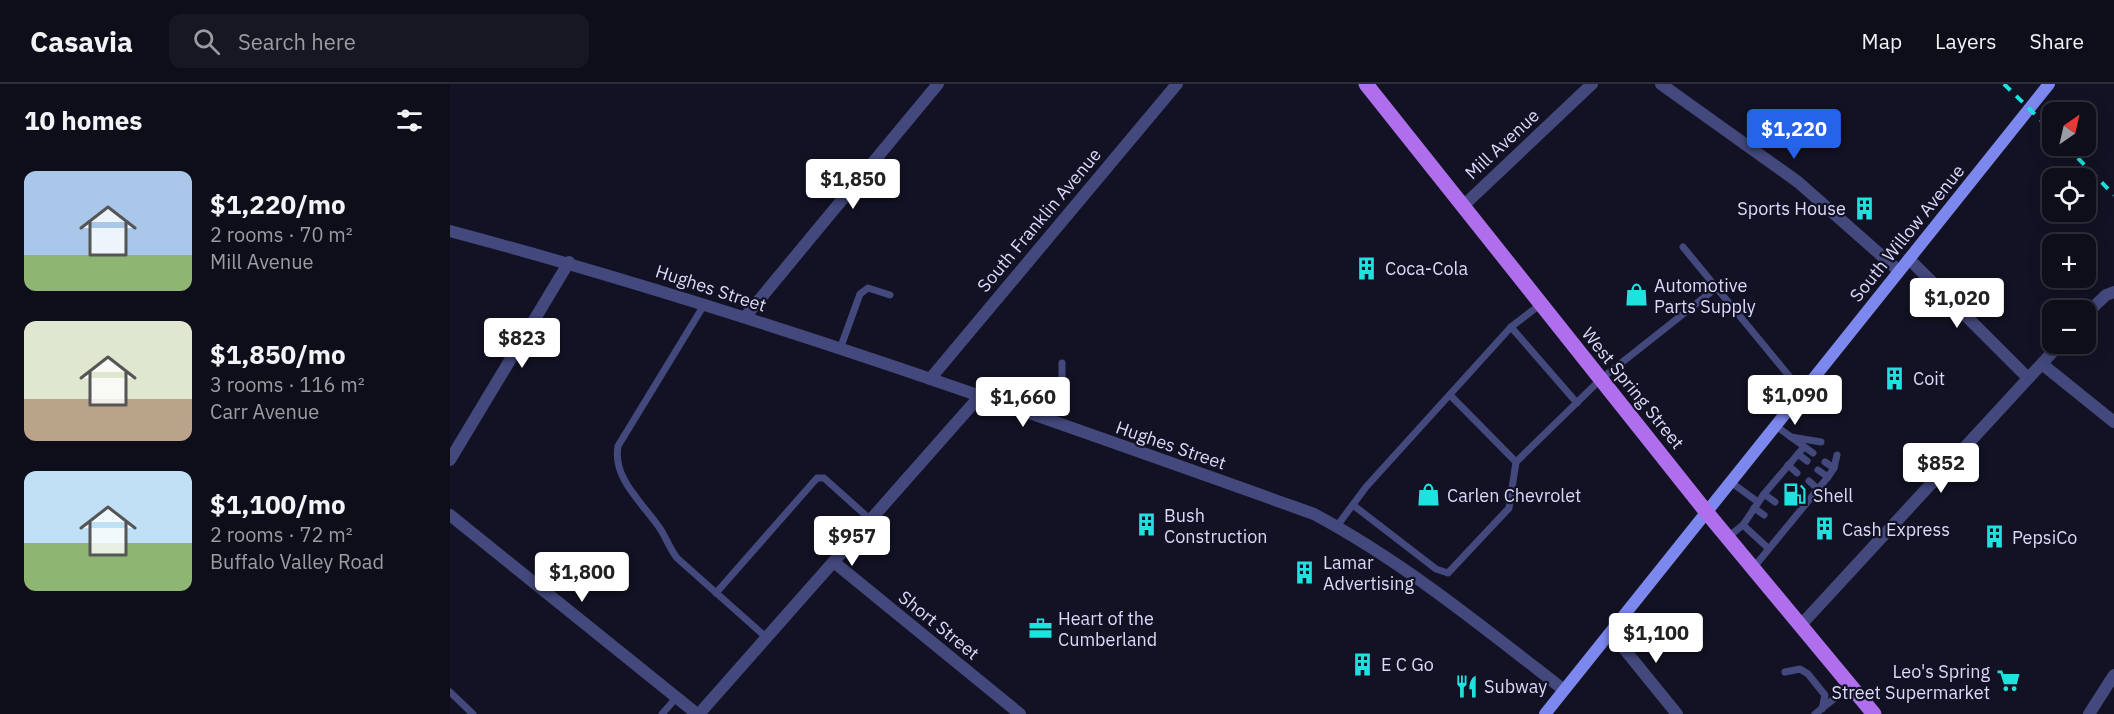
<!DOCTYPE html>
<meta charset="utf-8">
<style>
:root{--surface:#0e0e1b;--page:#171724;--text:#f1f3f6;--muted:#9b9ca3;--line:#2e2e3a;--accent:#2563eb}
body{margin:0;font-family:"IBM Plex Sans",sans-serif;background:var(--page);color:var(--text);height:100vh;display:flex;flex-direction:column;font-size:22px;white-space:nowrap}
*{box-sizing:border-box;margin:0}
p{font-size:20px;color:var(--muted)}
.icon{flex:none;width:33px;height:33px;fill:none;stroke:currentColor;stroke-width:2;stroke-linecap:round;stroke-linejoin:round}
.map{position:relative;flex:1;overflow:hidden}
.sheet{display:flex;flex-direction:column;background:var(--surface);width:450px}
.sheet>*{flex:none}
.needle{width:39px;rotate:34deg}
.fabs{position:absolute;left:1592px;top:18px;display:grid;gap:12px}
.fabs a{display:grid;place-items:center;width:54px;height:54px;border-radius:12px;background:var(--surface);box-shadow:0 3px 15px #0003,0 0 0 2px var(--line);font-size:30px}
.price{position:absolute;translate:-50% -51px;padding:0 14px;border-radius:6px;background:#fff;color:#222;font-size:20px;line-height:39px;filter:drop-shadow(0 2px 3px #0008)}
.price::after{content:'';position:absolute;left:50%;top:36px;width:18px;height:14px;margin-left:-9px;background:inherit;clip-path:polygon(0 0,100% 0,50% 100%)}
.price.selected{background:var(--accent);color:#fff}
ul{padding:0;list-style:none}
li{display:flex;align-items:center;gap:18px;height:150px;padding:0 24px}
li span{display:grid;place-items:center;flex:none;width:168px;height:120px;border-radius:12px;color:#555}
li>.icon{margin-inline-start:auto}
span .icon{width:72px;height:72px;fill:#fffc;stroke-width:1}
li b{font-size:26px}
h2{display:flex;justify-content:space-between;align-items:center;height:72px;padding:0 24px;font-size:26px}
header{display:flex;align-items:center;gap:36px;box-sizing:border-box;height:84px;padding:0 30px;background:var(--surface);border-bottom:2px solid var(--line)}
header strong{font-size:28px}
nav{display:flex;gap:33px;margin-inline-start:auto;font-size:21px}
.search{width:420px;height:54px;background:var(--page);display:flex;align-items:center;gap:15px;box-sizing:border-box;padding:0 21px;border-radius:12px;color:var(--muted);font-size:22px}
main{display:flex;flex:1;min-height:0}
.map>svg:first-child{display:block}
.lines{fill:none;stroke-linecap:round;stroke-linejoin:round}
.service{stroke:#43487d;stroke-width:7}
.minor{stroke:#43487d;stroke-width:12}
.tertiary{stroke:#43487d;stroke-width:12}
.secondary{stroke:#7d88ee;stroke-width:12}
.primary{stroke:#af6fec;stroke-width:15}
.rail{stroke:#1ee2de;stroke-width:4;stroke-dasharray:9 8;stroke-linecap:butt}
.labels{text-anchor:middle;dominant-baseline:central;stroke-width:4.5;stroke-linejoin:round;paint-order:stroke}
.street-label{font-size:18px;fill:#dadafa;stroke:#131224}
.poi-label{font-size:18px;fill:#dadafa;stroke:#131224;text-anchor:start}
</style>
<header>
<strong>Casavia</strong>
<div class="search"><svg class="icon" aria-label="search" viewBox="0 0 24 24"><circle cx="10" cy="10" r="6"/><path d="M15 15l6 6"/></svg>Search here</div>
<nav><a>Map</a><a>Layers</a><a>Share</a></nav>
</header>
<main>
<section class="sheet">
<h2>10 homes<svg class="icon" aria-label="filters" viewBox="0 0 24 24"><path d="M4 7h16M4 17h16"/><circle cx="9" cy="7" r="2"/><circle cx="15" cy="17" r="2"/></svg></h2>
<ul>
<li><span style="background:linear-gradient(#a9c7e8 70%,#8fb573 0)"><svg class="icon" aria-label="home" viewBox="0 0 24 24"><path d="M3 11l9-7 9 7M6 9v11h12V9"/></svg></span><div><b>$1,220/mo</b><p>2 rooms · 70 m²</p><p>Mill Avenue</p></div></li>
<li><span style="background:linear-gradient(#dfe7d0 65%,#b9a48a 0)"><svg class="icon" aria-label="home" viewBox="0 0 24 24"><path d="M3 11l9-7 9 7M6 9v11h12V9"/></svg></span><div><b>$1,850/mo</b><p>3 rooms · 116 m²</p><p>Carr Avenue</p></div></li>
<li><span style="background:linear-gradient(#bfe0f5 60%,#8fb573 0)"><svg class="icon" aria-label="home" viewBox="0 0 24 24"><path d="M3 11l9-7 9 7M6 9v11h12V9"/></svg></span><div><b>$1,100/mo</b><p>2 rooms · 72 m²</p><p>Buffalo Valley Road</p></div></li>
</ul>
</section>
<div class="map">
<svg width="1664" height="630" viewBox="0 0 1664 630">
<rect width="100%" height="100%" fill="#131224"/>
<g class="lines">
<g class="service">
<polyline points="1233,163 1353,309"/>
<path d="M254 221 168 362C162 395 194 420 211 446 217 456 220 465 227 474L317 554"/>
<polyline points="1061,243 1127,319"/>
<polyline points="390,265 410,210 418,204 440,211"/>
<polyline points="1000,311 1066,378"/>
<polyline points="594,336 612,296 612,279"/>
<polyline points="1326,342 1363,369"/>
<polyline points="1341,353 1371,358"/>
<polyline points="1348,370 1357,377"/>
<polyline points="1338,381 1347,389"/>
<polyline points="1384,384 1387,371"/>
<polyline points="1368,386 1378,393"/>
<polyline points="1359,397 1368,405"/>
<polyline points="1282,399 1308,418"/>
<polyline points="1314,410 1325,418"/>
<polyline points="903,421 986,485 998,489 1059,424 1066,378 1151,295 1266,204"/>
<polyline points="1304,424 1314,431"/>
<polyline points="1293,441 1318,464"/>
<polyline points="887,442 916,403 1061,243 1091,220"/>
<polyline points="1278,453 1293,441 1314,410 1354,363"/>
<polyline points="1304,483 1378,393 1384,384 1375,378"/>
<polyline points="266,509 367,394 374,394 422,437"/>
<polyline points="1335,588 1350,585 1358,590 1375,611 1372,625"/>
<polyline points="0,608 23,630"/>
<polyline points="212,630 226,614"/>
<polyline points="1365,630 1400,602"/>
</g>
<g class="minor">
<polyline points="1211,0 1348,98 1449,187"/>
<polyline points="1013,122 1142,0"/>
<path d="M0 147C293 225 579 328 864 430 955 479 1033 543 1114 606"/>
<polyline points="1459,175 1577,293"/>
<polyline points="1635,231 1656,211 1664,208"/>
<polyline points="295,233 488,0"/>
<polyline points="1592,280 1664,338"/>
<polyline points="480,295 727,0"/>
<polyline points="0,376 119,178"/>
<polyline points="385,479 570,630"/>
<polyline points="1350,542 1610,260"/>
<polyline points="1162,550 1227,630"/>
<polyline points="249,630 529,313"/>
<polyline points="1639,630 1664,591"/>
</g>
<polyline class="tertiary" points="0,431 247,630"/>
<polyline class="secondary" points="1095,630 1599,0"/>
<polyline class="primary" points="916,0 1258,430 1424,630"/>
<g class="rail">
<polyline points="1554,0 1602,47"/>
<polyline points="1616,62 1664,111"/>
</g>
</g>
<defs>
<symbol id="building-bare" viewBox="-9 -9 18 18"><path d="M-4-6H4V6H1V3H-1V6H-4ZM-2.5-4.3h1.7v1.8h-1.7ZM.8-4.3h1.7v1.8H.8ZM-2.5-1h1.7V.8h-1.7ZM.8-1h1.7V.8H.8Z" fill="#1ee2de" stroke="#131224" stroke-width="2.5" paint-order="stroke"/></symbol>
<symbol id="shop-bare" viewBox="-9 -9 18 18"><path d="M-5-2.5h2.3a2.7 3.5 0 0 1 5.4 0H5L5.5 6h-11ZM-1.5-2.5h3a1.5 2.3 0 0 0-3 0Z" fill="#1ee2de" stroke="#131224" stroke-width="2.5" paint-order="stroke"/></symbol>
<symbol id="fuel-bare" viewBox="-9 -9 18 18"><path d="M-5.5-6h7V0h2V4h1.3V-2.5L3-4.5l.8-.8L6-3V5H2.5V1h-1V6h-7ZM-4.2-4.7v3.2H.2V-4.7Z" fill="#1ee2de" stroke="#131224" stroke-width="2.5" paint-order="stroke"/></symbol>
<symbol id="office-bare" viewBox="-9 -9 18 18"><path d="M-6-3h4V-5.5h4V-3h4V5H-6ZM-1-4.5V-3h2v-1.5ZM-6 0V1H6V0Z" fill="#1ee2de" stroke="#131224" stroke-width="2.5" paint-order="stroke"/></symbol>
<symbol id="supermarket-bare" viewBox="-9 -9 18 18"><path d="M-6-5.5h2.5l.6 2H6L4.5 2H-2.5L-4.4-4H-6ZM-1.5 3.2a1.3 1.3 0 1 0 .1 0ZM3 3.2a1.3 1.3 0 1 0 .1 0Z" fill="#1ee2de" stroke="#131224" stroke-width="2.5" paint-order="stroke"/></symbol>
<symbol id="restaurant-bare" viewBox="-9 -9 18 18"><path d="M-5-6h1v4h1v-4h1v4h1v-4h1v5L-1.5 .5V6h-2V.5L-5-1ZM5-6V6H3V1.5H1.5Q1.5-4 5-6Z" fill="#1ee2de" stroke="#131224" stroke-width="2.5" paint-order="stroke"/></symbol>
</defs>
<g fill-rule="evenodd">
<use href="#building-bare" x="1398" y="108" width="33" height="33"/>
<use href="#building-bare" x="900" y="168" width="33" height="33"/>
<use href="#shop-bare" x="1170" y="194" width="33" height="33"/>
<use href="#building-bare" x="1428" y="278" width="33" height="33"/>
<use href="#shop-bare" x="962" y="394" width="33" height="33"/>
<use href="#fuel-bare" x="1328" y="394" width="33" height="33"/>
<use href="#building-bare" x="680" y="424" width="33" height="33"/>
<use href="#building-bare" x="1358" y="428" width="33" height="33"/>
<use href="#building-bare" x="1528" y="436" width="33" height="33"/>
<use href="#building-bare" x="838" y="472" width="33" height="33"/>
<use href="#office-bare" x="574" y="528" width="33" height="33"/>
<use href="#building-bare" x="896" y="564" width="33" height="33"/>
<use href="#supermarket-bare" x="1542" y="580" width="33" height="33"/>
<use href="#restaurant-bare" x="1000" y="586" width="33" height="33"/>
</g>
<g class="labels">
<g class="street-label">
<text transform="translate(1052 60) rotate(-43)">Mill Avenue</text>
<text transform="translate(589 136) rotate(-50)">South Franklin Avenue</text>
<text transform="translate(1457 149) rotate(-51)">South Willow Avenue</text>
<text transform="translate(261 204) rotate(18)">Hughes Street</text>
<text transform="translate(1183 304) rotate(51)">West Spring Street</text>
<text transform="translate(721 361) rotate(19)">Hughes Street</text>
<text transform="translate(489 541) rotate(39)">Short Street</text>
</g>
<g class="poi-label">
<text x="1396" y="124" text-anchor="end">Sports House</text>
<text x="935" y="184">Coca-Cola</text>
<text x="1204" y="201">Automotive<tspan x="1204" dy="21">Parts Supply</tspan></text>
<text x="1463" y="294">Coit</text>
<text x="997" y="411">Carlen Chevrolet</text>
<text x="1363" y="411">Shell</text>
<text x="714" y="431">Bush<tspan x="714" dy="21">Construction</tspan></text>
<text x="1392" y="445">Cash Express</text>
<text x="1562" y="453">PepsiCo</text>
<text x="873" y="478">Lamar<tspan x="873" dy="21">Advertising</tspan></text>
<text x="608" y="534">Heart of the<tspan x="608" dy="21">Cumberland</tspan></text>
<text x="931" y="580">E C Go</text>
<text x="1540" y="587" text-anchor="end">Leo's Spring<tspan x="1540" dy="21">Street Supermarket</tspan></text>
<text x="1034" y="602">Subway</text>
</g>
</g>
</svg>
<div class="fabs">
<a><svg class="needle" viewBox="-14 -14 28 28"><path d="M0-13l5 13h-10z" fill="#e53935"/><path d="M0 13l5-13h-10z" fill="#9b9ca3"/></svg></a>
<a><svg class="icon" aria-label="locate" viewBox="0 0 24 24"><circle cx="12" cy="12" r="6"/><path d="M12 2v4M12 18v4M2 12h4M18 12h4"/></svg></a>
<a>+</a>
<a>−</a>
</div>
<b class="price selected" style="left:1344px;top:76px">$1,220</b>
<b class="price" style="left:403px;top:126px">$1,850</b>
<b class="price" style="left:1507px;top:245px">$1,020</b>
<b class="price" style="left:72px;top:285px">$823</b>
<b class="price" style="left:1345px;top:342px">$1,090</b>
<b class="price" style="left:573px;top:344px">$1,660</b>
<b class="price" style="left:1491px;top:410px">$852</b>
<b class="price" style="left:402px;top:483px">$957</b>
<b class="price" style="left:132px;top:519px">$1,800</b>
<b class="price" style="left:1206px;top:580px">$1,100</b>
</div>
</main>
